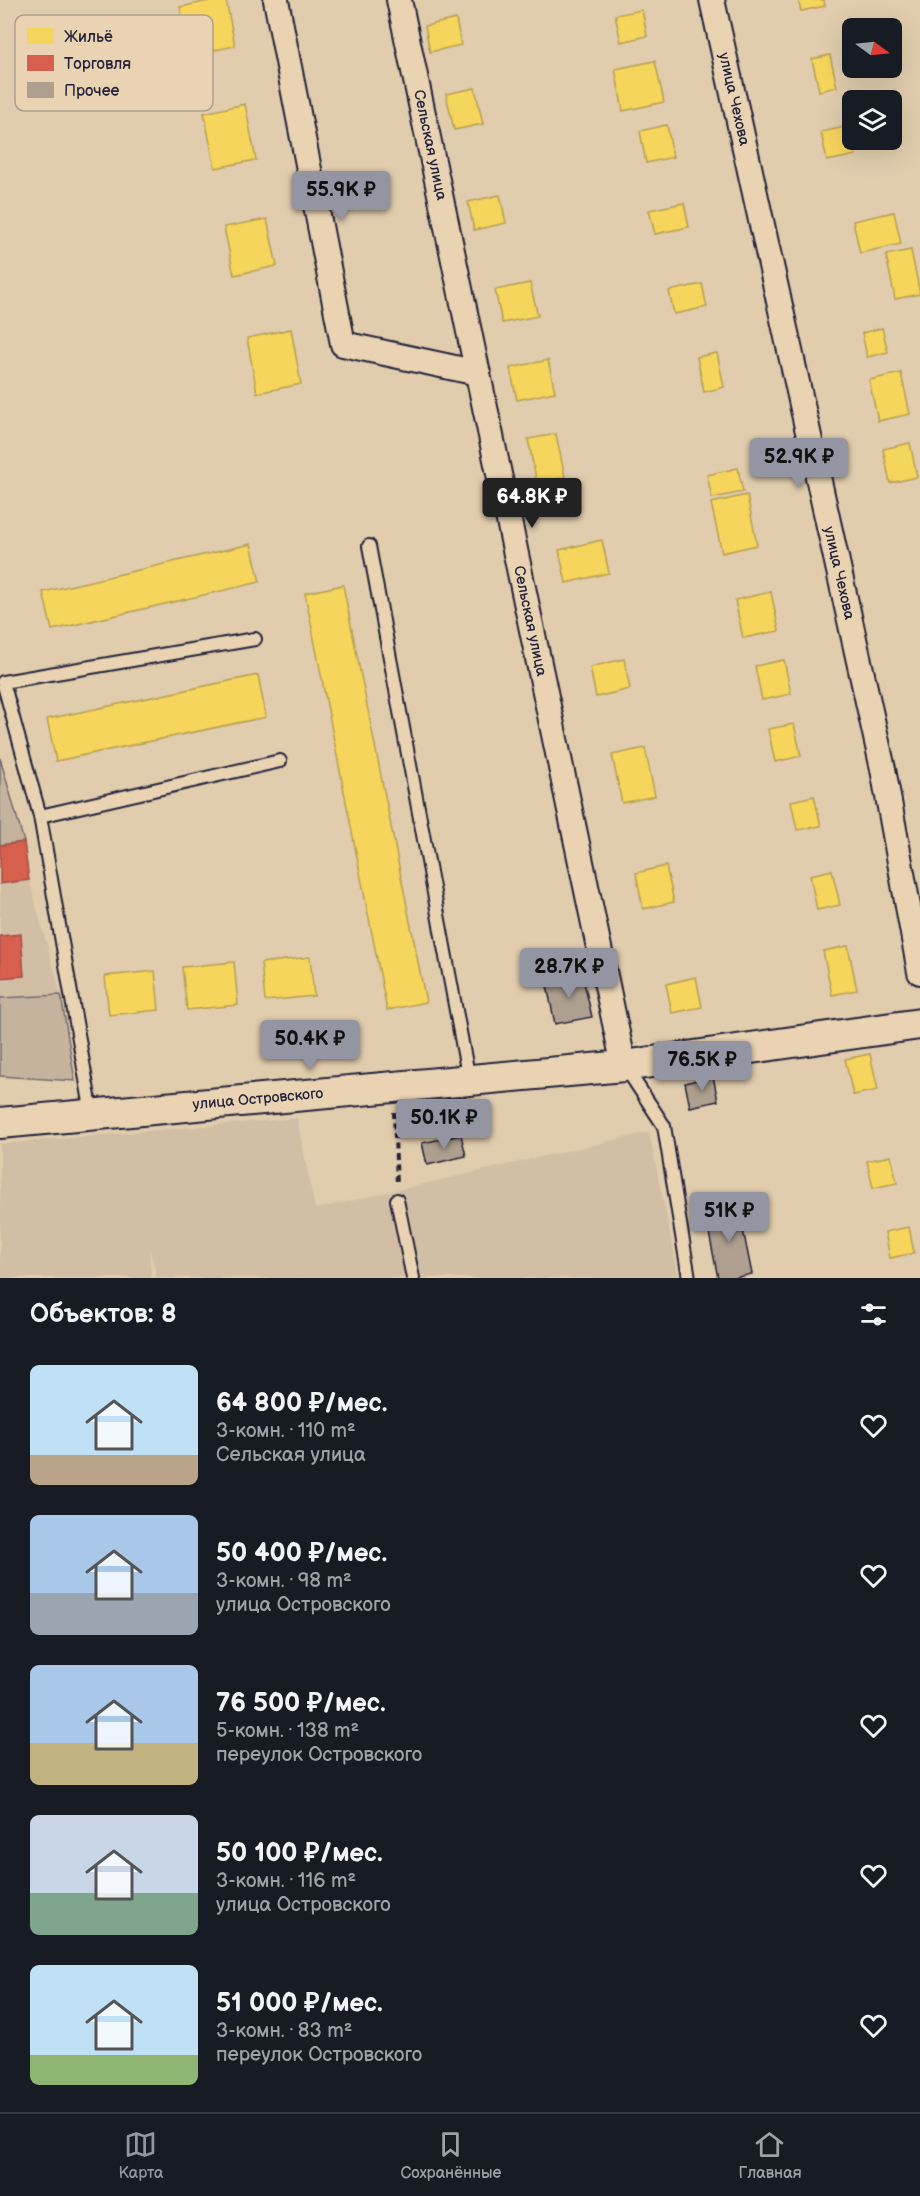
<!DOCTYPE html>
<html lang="ru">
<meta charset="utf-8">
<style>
:root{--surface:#171b24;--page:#242831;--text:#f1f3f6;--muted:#9ea1a6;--line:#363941;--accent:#9495a2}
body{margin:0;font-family:"Balsamiq Sans",sans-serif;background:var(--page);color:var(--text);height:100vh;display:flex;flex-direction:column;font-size:22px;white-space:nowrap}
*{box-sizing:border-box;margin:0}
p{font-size:20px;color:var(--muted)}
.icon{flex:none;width:33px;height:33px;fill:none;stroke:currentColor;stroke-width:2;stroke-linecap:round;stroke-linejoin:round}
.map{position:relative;height:1278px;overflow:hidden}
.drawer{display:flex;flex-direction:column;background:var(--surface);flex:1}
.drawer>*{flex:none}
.needle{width:39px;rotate:105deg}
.controls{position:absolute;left:842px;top:18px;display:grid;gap:12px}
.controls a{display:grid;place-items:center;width:60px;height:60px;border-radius:9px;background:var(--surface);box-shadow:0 6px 24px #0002;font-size:30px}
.price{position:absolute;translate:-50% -51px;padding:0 14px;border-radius:6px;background:var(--accent);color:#111;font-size:20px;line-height:39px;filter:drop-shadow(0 2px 3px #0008)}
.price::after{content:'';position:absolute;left:50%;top:36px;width:18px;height:14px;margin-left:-9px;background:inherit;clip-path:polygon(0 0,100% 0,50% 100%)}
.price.selected{background:#222;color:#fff}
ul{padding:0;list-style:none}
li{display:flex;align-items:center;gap:18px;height:150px;padding:0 30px}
li span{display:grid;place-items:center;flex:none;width:168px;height:120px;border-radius:9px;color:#555}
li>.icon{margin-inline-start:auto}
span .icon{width:72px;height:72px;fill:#fffc;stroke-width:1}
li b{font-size:26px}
h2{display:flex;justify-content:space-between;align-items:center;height:72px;padding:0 30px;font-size:26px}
.menu{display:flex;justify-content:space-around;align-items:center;height:84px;border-top:2px solid var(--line);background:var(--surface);font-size:16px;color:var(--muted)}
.menu a{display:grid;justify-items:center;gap:3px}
.menu .selected{color:var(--accent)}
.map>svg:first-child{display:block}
.built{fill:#d2bea4}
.green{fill:#c5b39d;stroke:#746a6c;stroke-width:1.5}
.homes{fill:#f6d55c;stroke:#b69f52;stroke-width:1.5}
.shops{fill:#d6604d;stroke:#a04d48;stroke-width:1.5}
.building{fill:#ae9f8f;stroke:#22223b;stroke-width:1.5}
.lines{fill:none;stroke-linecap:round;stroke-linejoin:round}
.service-casing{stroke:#22223b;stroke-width:16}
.minor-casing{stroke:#22223b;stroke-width:28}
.tertiary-casing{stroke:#22223b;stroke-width:34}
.path{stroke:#22223b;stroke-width:4;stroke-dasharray:6 4.5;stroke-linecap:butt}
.service{stroke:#e9d3b2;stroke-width:12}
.minor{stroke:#e9d3b2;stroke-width:24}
.tertiary{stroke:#e9d3b2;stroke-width:30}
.labels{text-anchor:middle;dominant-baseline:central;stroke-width:6;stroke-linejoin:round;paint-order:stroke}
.street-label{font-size:15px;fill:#22223b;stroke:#e9d3b2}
.key{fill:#e9d3b2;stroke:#ad9e8e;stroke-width:1.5}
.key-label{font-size:16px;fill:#22223b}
</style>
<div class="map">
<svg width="920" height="1278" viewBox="0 0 920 1278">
<rect width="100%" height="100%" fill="#e1ccad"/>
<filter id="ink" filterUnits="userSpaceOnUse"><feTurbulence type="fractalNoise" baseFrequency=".0167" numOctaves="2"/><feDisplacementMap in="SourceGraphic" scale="12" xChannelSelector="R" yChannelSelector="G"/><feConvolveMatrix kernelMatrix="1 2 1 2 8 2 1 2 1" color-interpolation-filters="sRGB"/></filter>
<g filter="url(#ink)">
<g class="built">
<polygon points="0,845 29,880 61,995 0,998"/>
<polygon points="297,1118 315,1209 649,1132 679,1278 157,1278 149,1246 151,1278 0,1278 0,1144"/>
</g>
<g class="green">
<polygon points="0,758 24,842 0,845"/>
<polygon points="61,995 75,1081 0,1076 0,998"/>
</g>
<g class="homes">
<polygon points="214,0 226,0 235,46 189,55 180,7"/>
<polygon points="798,0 824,0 825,6 801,11"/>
<polygon points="642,10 647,36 621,42 615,15"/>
<polygon points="456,19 461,45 430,52 425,26"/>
<polygon points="830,55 837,87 819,91 812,59"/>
<polygon points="655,61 664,102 623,111 615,69"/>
<polygon points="475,88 483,124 454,130 446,94"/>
<polygon points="245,104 256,160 215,168 204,113"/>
<polygon points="667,125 673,157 646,163 640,131"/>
<polygon points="850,126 856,155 827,161 821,132"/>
<polygon points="500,195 506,223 474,230 468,202"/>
<polygon points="684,203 689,227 655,234 649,210"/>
<polygon points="894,212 901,244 860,253 853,221"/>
<polygon points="267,219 277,266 234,275 224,227"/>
<polygon points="911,250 920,294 895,299 886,255"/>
<polygon points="530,283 538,316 502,323 495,290"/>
<polygon points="702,284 707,307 674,314 669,291"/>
<polygon points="882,328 888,352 867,357 862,333"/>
<polygon points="291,329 301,384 257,393 247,338"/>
<polygon points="717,353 724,387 704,392 697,357"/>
<polygon points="548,360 555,392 517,400 510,368"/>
<polygon points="901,373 910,414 878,421 869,380"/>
<polygon points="556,434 565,477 537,483 528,439"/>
<polygon points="910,443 917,477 890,483 883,449"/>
<polygon points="738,468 743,492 712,498 707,475"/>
<polygon points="747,495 757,545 722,553 711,503"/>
<polygon points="602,540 609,573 566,583 559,550"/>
<polygon points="251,544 260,582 52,630 43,592"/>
<polygon points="343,585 426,1002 387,1010 305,593"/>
<polygon points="771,592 779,631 743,638 735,600"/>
<polygon points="624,659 630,689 596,697 590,667"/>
<polygon points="784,660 791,694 762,700 755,666"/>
<polygon points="258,675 266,717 56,761 47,719"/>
<polygon points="794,724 801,756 775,762 768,729"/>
<polygon points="645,748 655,796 622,803 612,755"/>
<polygon points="814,796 821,826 797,830 791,801"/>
<polygon points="666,866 674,902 643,909 636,873"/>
<polygon points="832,870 840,905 817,910 810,875"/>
<polygon points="848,946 857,990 832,995 823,951"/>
<polygon points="310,957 314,996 265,1001 261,963"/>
<polygon points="234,962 238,1005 187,1010 182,967"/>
<polygon points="155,971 159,1010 109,1015 105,976"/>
<polygon points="696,977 702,1007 672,1013 666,984"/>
<polygon points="870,1054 878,1090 853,1095 845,1059"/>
<polygon points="891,1156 897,1183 873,1188 867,1161"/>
<polygon points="909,1227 914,1253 890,1258 885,1232"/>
</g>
<g class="shops">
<polygon points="24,842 29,880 0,884 0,845"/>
<polygon points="21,934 24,976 0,978 0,936"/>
</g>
<g class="building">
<polygon points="582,973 592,1017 555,1024 546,981"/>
<polygon points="713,1076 718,1101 690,1107 685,1083"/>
<polygon points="461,1135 466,1156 427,1165 422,1143"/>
<polygon points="738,1205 752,1274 734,1278 718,1278 705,1213"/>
</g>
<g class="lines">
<defs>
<g id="service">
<polyline points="369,546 469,1080"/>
<polyline points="40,816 280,761"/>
<polyline points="626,1068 664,1126 689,1278"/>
<polyline points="92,1114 40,816 3,682 255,639"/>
<polyline points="397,1200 413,1278"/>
</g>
<g id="minor">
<polyline points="276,0 343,344 478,373"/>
<polyline points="399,0 624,1066"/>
<polyline points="712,0 883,769 920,972"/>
</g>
<polyline id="tertiary" points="0,1123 624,1066 920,1024"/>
</defs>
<use href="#service" class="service-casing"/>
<use href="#minor" class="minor-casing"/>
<use href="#tertiary" class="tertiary-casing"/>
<polyline class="path" points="394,1112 397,1185"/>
<use href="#service" class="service"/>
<use href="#minor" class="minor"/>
<use href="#tertiary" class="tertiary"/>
</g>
</g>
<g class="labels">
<g class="street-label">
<text transform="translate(734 99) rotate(77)">улица Чехова</text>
<text transform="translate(430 145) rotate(78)">Сельская улица</text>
<text transform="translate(839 573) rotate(77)">улица Чехова</text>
<text transform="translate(530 621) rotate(78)">Сельская улица</text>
<text transform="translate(258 1099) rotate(-5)">улица Островского</text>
</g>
</g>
<rect x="15" y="15" width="198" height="96" rx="9" class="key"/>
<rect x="27" y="28" width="27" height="16" fill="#f6d55c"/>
<rect x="27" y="55" width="27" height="16" fill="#d6604d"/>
<rect x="27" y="82" width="27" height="16" fill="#ae9f8f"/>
<g class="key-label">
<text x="64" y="42">Жильё</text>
<text x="64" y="69">Торговля</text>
<text x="64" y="96">Прочее</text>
</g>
</svg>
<div class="controls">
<a><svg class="needle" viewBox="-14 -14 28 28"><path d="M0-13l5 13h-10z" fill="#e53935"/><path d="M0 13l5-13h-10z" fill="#9ea1a6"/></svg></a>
<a><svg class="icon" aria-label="layers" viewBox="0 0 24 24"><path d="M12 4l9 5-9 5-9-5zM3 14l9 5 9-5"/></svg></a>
</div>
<b class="price" style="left:341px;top:222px">55.9K ₽</b>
<b class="price" style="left:799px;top:489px">52.9K ₽</b>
<b class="price selected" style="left:532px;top:529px">64.8K ₽</b>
<b class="price" style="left:569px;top:999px">28.7K ₽</b>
<b class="price" style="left:310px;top:1071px">50.4K ₽</b>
<b class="price" style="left:702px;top:1092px">76.5K ₽</b>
<b class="price" style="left:444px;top:1150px">50.1K ₽</b>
<b class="price" style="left:729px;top:1243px">51K ₽</b>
</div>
<section class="drawer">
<h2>Объектов: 8<svg class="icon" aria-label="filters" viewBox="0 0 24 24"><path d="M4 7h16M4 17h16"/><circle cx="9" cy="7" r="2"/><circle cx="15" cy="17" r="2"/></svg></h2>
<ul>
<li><span style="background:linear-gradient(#bfe0f5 75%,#b9a48a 0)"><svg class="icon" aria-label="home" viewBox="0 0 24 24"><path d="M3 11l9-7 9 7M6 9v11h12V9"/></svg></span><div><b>64 800 ₽/мес.</b><p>3-комн. · 110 m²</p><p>Сельская улица</p></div><svg class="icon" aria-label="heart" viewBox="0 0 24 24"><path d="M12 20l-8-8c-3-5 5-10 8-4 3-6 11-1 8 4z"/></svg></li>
<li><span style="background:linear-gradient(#a9c7e8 65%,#9aa5b1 0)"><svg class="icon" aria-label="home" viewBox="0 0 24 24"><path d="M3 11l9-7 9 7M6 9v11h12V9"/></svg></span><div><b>50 400 ₽/мес.</b><p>3-комн. · 98 m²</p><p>улица Островского</p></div><svg class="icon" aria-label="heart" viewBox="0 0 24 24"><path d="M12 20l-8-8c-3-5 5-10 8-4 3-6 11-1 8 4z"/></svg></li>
<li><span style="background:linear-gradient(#a9c7e8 65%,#c2b280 0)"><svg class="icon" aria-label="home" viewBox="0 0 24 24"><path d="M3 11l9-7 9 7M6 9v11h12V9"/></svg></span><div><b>76 500 ₽/мес.</b><p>5-комн. · 138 m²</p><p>переулок Островского</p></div><svg class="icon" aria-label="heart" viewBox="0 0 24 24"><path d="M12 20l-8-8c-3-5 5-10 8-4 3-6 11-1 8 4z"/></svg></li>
<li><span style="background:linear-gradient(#c9d6e8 65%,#7fa58c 0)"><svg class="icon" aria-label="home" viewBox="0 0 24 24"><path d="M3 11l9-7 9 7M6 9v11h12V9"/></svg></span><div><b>50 100 ₽/мес.</b><p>3-комн. · 116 m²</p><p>улица Островского</p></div><svg class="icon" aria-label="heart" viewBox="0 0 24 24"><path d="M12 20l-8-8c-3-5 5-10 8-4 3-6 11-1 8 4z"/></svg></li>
<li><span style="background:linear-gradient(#bfe0f5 75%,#8fb573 0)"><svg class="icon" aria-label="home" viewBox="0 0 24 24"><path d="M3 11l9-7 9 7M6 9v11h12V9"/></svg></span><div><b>51 000 ₽/мес.</b><p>3-комн. · 83 m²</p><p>переулок Островского</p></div><svg class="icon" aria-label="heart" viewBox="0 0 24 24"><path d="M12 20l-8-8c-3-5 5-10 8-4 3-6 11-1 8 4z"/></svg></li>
</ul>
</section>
<nav class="menu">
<a class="selected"><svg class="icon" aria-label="map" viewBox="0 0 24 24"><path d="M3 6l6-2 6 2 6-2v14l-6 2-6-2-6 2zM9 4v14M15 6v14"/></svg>Карта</a>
<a><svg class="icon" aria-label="saved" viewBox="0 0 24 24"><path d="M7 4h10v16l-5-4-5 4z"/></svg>Сохранённые</a>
<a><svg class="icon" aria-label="home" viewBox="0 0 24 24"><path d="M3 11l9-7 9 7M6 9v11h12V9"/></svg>Главная</a>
</nav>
